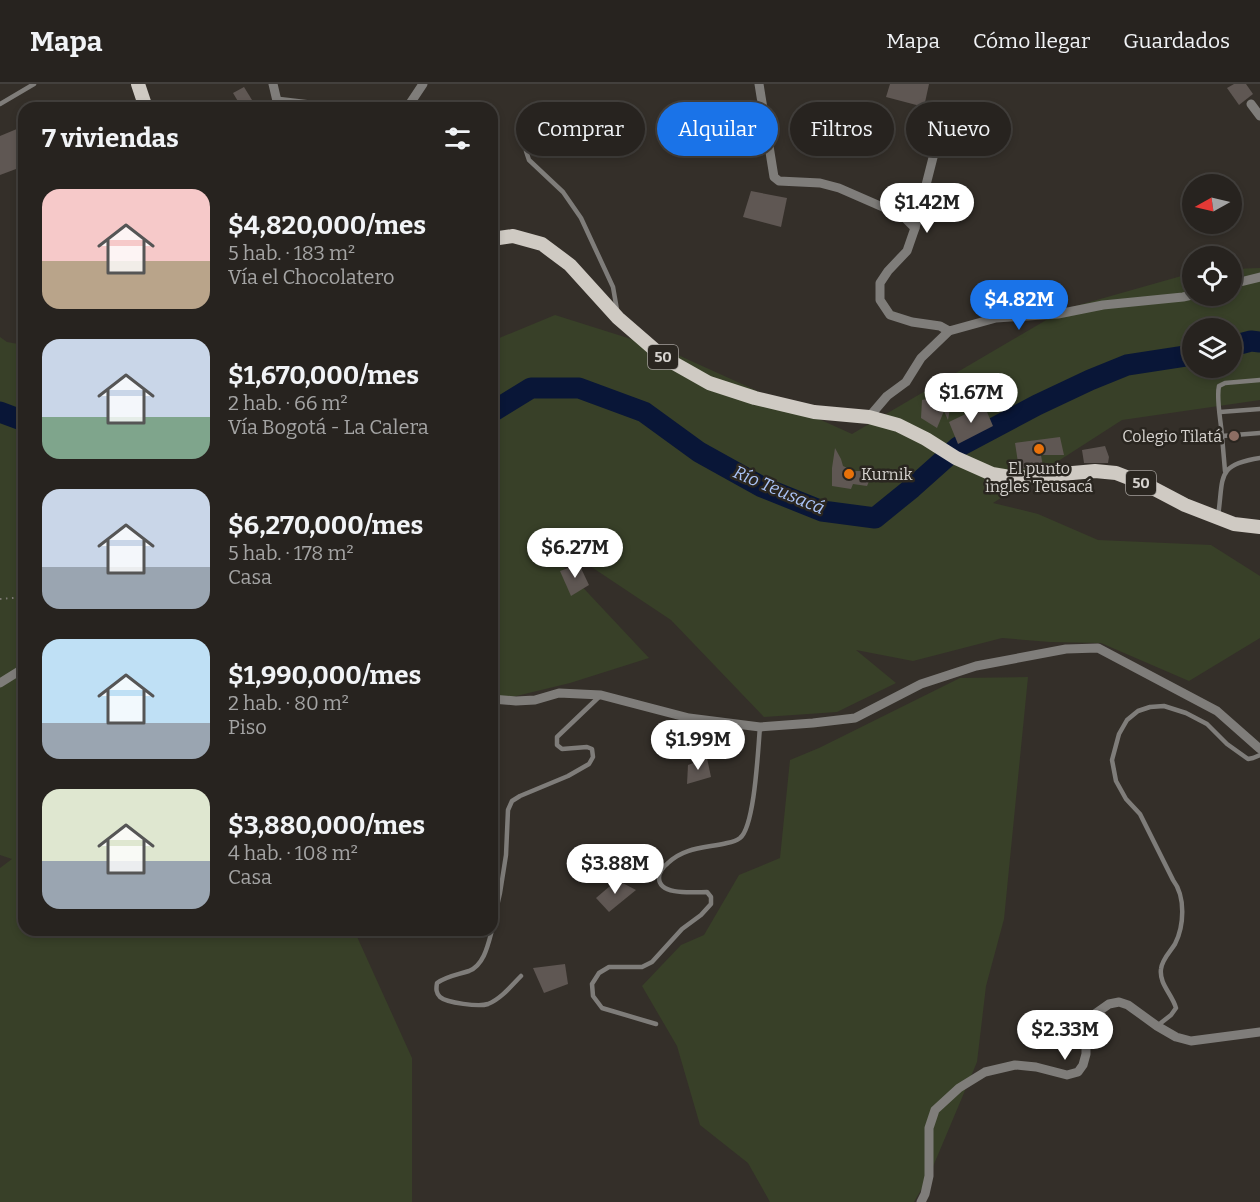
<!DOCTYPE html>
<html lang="es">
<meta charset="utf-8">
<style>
:root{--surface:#27231f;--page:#2f2b28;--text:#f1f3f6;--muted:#a4a4a4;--line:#43403d;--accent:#1a73e8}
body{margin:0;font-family:Bitter,serif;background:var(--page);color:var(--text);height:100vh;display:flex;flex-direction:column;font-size:22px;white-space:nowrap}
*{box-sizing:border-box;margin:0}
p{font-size:20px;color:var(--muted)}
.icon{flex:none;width:33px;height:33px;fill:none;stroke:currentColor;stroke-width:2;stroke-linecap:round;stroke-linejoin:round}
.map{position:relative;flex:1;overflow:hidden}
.details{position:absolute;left:18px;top:18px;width:480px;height:834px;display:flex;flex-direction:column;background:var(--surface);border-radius:18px;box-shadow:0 3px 9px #0003,0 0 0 2px var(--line)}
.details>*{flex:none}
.top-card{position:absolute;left:516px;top:18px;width:570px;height:54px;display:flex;gap:12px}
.needle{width:39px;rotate:262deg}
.buttons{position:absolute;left:1182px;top:90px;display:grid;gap:12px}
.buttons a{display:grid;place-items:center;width:60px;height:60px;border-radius:50%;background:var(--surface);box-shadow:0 3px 9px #0003,0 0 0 2px var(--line);font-size:30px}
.price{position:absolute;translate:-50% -51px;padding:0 14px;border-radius:21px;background:#fff;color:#222;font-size:20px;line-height:39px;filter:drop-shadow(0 2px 3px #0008)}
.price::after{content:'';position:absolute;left:50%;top:36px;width:18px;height:14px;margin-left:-9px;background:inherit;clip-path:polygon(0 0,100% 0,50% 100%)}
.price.on{background:var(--accent);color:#fff}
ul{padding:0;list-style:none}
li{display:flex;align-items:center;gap:18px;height:150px;padding:0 24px}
li span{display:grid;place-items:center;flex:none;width:168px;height:120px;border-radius:18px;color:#555}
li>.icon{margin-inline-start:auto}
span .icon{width:72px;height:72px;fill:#fffc;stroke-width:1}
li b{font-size:26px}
h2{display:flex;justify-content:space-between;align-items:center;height:72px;padding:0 24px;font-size:26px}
.chip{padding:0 21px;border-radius:27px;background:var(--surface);box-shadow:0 3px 9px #0003,0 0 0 2px var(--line);font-size:21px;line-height:54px}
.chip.on{background:var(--accent);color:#fff}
header{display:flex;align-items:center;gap:36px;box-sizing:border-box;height:84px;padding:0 30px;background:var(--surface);border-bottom:2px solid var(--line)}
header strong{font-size:28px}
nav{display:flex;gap:33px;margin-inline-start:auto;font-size:21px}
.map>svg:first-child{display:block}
.green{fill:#384028;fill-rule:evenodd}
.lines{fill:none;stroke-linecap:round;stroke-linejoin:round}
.river{stroke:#091637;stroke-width:21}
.building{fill:#5f5753}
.path{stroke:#7d7974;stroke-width:2;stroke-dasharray:1.5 4.5;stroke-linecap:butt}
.lane{stroke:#7f7d7a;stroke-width:4.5}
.street{stroke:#7f7d7a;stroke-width:9}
.primary{stroke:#cfcac3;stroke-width:14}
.education-dot{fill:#8d6e63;stroke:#2a2620;stroke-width:2}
.food-dot{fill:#e8710a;stroke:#2a2620;stroke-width:2}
.labels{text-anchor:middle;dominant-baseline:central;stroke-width:5;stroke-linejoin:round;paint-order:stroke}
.shield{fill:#2a2620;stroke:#a29f9a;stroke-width:1.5}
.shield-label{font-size:15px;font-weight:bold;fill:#d6d3cf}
.poi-label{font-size:16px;fill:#d6d3cf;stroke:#2a2620;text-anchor:end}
.water-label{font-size:18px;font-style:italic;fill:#aac3f6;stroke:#2a2620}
</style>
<header>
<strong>Mapa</strong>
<nav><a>Mapa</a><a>Cómo llegar</a><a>Guardados</a></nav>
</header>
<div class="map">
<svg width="1260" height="1118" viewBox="0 0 1260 1118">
<rect width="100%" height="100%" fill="#342f29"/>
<g class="green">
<path d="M1260 184V316L1122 336 993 419 1038 430 1098 456 1211 461 1260 492V554L1189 597 1101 559 1050 558 1002 554 913 577 856 566 896 599 837 628 764 633 671 536 578 474 530 459 559 478 649 574 570 599 500 616 492 614V257L555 231 669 267 852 350 1065 225 1192 189V212H1232V185ZM1192 244H1232V284H1192Z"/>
<polygon points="0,253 7,258 24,261 24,846 354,846 412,974 412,1118 0,1118 0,784 12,775 0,771"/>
<polygon points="1028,593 1004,835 986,902 977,978 929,1092 914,1118 770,1118 748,1079 700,1041 677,962 642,902 681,861 704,851 739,791 780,774 790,676 819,664 960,594"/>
</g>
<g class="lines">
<g class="river">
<polyline points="1232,262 1251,257 1260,258"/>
<polyline points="0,328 24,337"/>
<polyline points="492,328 531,304 579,304 644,328 699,368 762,403 822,427 875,434 912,404 958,363 1037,321 1090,296 1127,281 1192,271"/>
</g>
</g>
<g class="building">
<polygon points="890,0 929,0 924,23 886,13"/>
<polygon points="1234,0 1246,0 1253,10 1239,21 1227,4"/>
<polygon points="244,3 257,24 242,24 233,9"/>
<polygon points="24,42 24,82 0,91 0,52"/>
<polygon points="751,107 787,114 781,143 743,133"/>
<polygon points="933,295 953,296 952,312 948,336 944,327 937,344 921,334 922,316 926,315 927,308 930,307"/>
<polygon points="984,321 993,342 958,360 949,338"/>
<polygon points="1060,353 1064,371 1041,371 1043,383 1019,385 1015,359"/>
<polygon points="1105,362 1109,373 1108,379 1084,379 1082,366"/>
<polygon points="835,364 841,375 843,382 854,387 862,387 871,393 867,402 853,400 851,405 832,402 832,384"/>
<polygon points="579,480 589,501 571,512 560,487"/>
<polygon points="707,674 711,693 687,700 688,681"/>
<polygon points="617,796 636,806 609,828 596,814"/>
<polygon points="565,880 568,900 544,909 533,884"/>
</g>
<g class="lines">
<polyline class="path" points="0,515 24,513"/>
<g class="lane">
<polyline points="0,20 34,0"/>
<polyline points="580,44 560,46 530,51 526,58 526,67 529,76 563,108 581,134 613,203 617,226"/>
<path d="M1260 296 1225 299 1219 302C1216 315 1221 337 1222 352L1260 349"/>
<polyline points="1220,328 1260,325"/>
<polyline points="1222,352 1225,387"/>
<path d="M1218 432C1224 393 1215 381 1260 374"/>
<polyline points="492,844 500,809 506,771 508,726 512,717 520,712 568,692 589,680 593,673 592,665 587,663 562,665 557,661 557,653 601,611"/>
<path d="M492 846C488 861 484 881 469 887 457 891 447 892 437 899 436 905 436 909 440 913 447 919 479 923 488 920 501 915 512 901 521 892"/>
<path d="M656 940 602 924 593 912 592 900 599 889 609 883H642L652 878 682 845 701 831 711 820V813L707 808C695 808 659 812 659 794 659 788 663 783 668 779 684 763 706 764 727 759 732 758 736 757 740 754 755 742 758 664 760 643"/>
<path d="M1157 942 1171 931 1176 924C1172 910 1159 900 1161 885 1162 875 1170 868 1175 860 1184 842 1186 813 1173 796L1140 730 1126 715 1116 697 1112 676 1119 650 1127 636 1138 627 1150 623 1164 622 1186 629 1207 640 1227 660 1248 675 1253 674 1260 671"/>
</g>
<g class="street">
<polyline points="273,0 277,17 274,24"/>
<polyline points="759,0 774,93 779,97 820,99 839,104 894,128 905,134 915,144"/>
<polyline points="277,17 337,24"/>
<polyline points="1251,20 1260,32"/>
<polyline points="407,24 423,0"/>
<polyline points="1232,200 1260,193"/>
<path d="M949 247 940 242 912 238 890 231 880 216V199L888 187 907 167 915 144 939 50C956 36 981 44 1001 48"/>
<polyline points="869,333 887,312 906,298 921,274 949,247 996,234 1058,230 1103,221 1183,213 1192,211"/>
<polyline points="0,599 24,584"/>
<polyline points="492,615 516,617 535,616 559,609 601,611 689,634 760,643 813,639 855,634 921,600 976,582 1066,565 1098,564 1217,627 1260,665"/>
<polyline points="921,1118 925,1110 929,1092 929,1044 935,1026 959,1004 985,988 1015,981 1036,983 1067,991 1078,988 1083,981 1086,970 1086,944 1092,932 1109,920 1119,918 1128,921 1157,942 1176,953 1191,957 1260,948"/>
</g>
<g class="primary">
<polyline points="138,0 146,24"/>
<polyline points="492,155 513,152 542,160 570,181 618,234 663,273 709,299 755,314 814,328 869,333 898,341 926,355 956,374 992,390 1016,394 1095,387 1116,389 1147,401 1185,421 1234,440 1260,443"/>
</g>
</g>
<circle class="education-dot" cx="1234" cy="352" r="6"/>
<g class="food-dot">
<circle cx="1039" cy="365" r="6"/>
<circle cx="849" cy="390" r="6"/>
</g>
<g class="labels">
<g class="shield">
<rect x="648" y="261" width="30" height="24" rx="4.5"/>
<rect x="1126" y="387" width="30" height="24" rx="4.5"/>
</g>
<g class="shield-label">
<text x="663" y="273">50</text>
<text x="1141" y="399">50</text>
</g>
<g class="poi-label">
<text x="1222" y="352">Colegio Tilatá</text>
<text x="1039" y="384" text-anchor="middle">El punto<tspan x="1039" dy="18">ingles Teusacá</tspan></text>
<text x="861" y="390" text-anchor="start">Kurnik</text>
</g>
<g class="water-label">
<text transform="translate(779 406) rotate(23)">Río Teusacá</text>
</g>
</g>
</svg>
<div class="buttons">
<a><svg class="needle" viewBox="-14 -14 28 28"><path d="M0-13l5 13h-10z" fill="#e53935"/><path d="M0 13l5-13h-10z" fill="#a4a4a4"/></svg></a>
<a><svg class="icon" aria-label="locate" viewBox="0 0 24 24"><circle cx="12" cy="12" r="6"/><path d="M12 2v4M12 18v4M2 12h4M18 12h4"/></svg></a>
<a><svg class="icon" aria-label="layers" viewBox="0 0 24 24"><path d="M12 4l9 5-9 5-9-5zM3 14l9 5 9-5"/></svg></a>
</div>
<b class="price" style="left:927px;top:150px">$1.42M</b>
<b class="price on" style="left:1019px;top:247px">$4.82M</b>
<b class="price" style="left:971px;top:340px">$1.67M</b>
<b class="price" style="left:575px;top:495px">$6.27M</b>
<b class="price" style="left:698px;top:687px">$1.99M</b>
<b class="price" style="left:615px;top:811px">$3.88M</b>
<b class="price" style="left:1065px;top:977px">$2.33M</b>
<div class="top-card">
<a class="chip">Comprar</a>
<a class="chip on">Alquilar</a>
<a class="chip">Filtros</a>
<a class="chip">Nuevo</a>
</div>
<section class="details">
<h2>7 viviendas<svg class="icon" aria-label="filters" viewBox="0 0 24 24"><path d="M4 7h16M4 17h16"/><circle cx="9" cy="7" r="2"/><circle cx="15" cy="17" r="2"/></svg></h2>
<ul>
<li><span style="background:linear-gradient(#f6c9c9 60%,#b9a48a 0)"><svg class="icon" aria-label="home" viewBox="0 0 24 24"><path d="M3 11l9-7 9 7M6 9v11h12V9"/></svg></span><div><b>$4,820,000/mes</b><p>5 hab. · 183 m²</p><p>Vía el Chocolatero</p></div></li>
<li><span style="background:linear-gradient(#c9d6e8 65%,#7fa58c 0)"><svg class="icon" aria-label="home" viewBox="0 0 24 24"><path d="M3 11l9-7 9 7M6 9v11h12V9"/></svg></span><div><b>$1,670,000/mes</b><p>2 hab. · 66 m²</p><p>Vía Bogotá - La Calera</p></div></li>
<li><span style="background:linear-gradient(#c9d6e8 65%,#9aa5b1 0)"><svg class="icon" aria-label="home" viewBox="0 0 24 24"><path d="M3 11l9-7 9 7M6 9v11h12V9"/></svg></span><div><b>$6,270,000/mes</b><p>5 hab. · 178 m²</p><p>Casa</p></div></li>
<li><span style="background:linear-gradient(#bfe0f5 70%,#9aa5b1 0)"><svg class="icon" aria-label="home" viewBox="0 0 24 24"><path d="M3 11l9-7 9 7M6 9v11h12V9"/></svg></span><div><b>$1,990,000/mes</b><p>2 hab. · 80 m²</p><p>Piso</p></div></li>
<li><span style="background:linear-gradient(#dfe7d0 60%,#9aa5b1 0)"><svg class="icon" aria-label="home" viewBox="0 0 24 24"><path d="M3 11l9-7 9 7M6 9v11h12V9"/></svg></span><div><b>$3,880,000/mes</b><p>4 hab. · 108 m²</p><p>Casa</p></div></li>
</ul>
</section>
</div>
